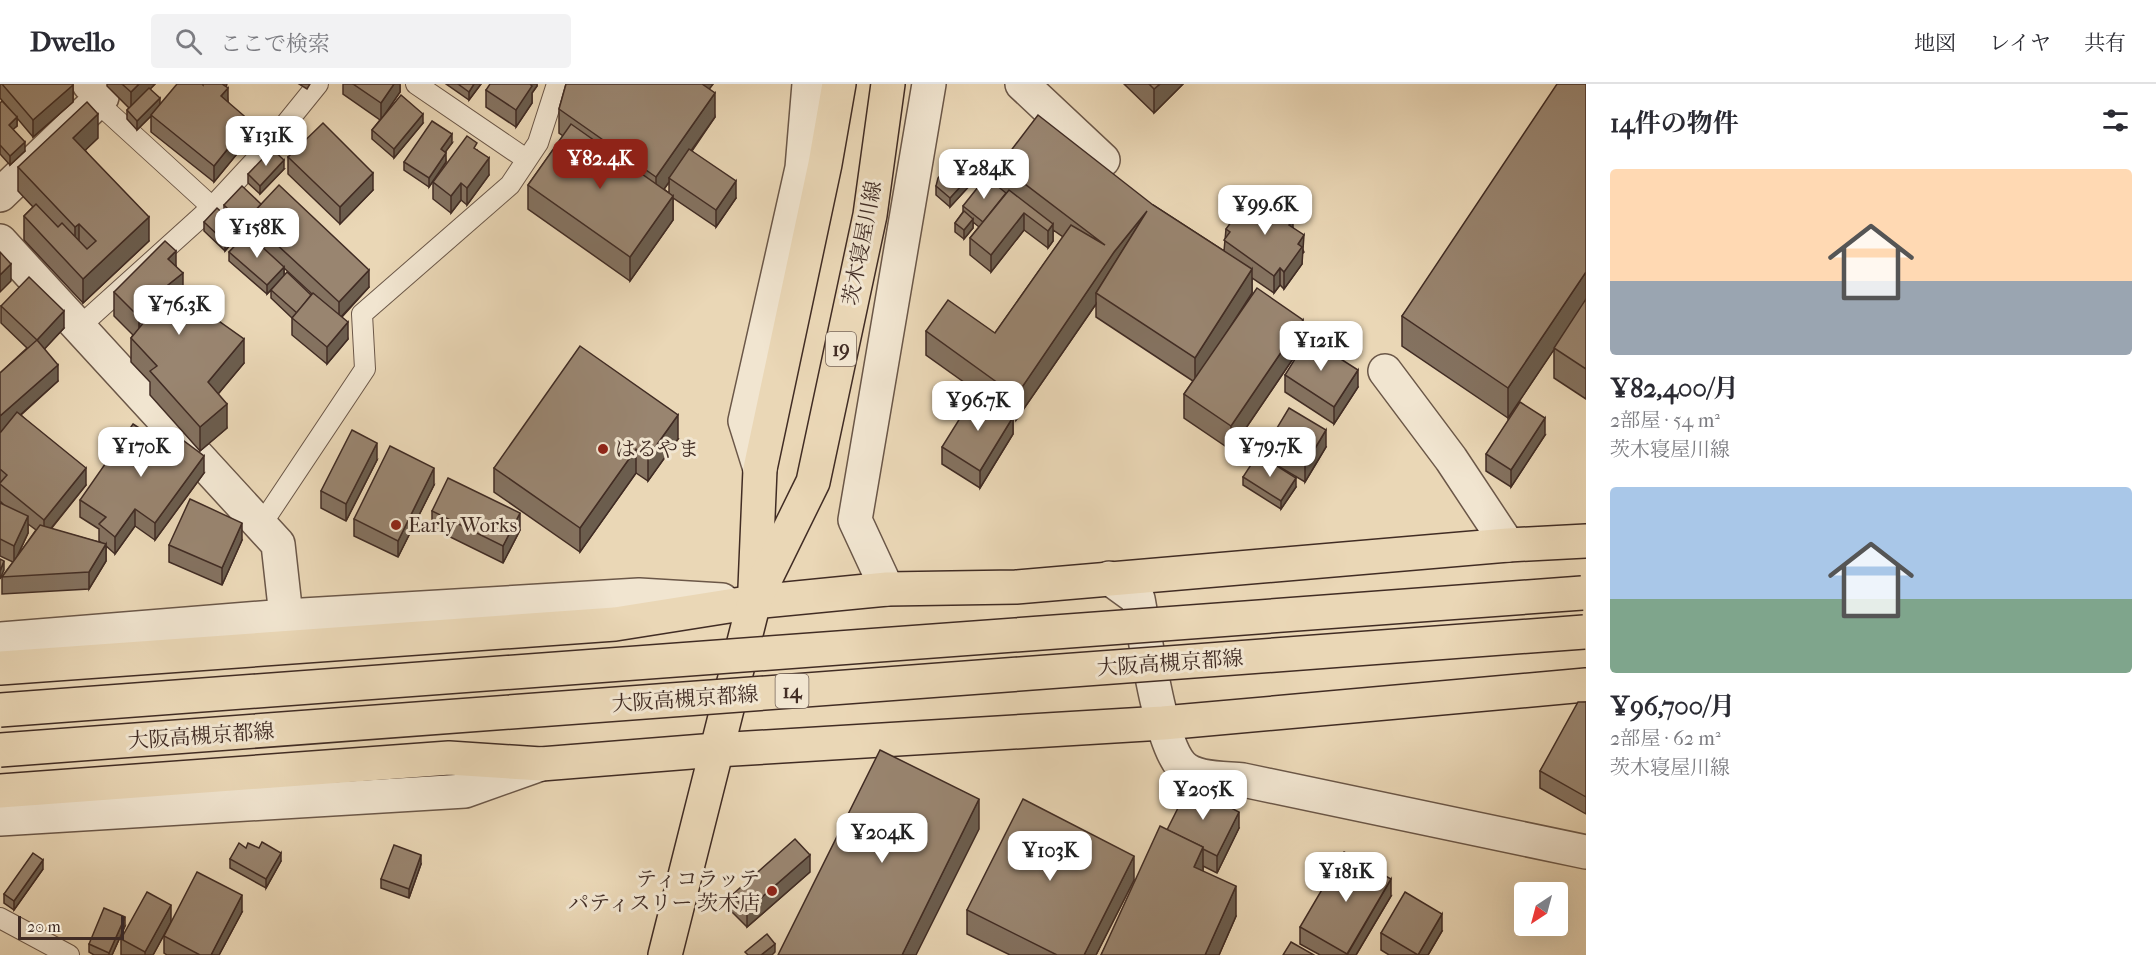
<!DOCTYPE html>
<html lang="ja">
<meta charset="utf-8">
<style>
:root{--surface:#fff;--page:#f2f2f3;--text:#2b2b33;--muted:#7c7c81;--line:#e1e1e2;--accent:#8f2418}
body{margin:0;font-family:"IM FELL French Canon","Noto Serif JP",serif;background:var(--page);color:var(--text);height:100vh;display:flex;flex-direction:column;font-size:22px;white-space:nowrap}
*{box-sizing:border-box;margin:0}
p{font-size:20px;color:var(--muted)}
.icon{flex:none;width:33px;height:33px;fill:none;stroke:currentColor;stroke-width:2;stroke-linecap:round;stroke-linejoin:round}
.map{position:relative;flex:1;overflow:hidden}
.panel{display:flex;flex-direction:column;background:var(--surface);width:570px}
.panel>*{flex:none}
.needle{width:39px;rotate:216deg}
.fabs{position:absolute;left:1514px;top:798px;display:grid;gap:12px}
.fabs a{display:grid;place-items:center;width:54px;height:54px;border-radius:6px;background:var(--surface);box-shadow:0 6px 24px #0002;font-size:30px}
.scale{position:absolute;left:18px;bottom:15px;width:106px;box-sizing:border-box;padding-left:6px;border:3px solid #412c24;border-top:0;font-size:16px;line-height:21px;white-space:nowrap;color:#412c24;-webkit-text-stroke:4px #f1e5d0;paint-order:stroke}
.price{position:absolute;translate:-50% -51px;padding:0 14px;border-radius:12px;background:#fff;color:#222;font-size:20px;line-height:39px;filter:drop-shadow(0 2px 3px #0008)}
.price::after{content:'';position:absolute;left:50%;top:36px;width:18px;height:14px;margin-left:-9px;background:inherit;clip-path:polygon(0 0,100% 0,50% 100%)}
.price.selected{background:var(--accent);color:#fff}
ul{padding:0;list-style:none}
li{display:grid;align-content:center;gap:12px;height:318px;padding:0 24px}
li span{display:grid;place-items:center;height:186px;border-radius:6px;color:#555}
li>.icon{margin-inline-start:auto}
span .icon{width:108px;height:108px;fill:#fffc;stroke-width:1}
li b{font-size:26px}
h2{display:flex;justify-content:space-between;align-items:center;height:72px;padding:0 24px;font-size:26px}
header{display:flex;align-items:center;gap:36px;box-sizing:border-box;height:84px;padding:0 30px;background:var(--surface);border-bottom:2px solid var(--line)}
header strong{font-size:28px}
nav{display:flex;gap:33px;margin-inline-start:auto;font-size:21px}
.search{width:420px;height:54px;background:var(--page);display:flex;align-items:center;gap:15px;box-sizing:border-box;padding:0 21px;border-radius:6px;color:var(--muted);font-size:22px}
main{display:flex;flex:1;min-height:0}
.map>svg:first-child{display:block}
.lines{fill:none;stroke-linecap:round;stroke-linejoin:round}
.service-casing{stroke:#6b5748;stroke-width:22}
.minor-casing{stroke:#6b5748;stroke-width:36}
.primary-casing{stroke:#412c24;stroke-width:36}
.service{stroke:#f1e5d0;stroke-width:20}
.minor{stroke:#f1e5d0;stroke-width:33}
.primary{stroke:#ead7b6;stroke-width:33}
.primary-bridge-casing{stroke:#412c24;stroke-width:36;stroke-linecap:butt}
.primary-bridge{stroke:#ead7b6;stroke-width:33}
.wall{fill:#847260;stroke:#412c24;stroke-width:1.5;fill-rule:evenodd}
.shaded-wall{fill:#6b5d4e;stroke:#412c24;stroke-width:1.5}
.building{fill:#998570;stroke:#412c24;stroke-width:1.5}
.poi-dot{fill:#8f2418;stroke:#f1e5d0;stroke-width:2}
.labels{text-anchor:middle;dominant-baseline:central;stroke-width:6;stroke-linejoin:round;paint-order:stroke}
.shield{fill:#f1e5d0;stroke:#766458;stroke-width:1.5}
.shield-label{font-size:20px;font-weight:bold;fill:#412c24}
.street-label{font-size:21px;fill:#412c24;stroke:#f1e5d0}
.poi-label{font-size:21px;fill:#412c24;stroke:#f1e5d0;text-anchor:start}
</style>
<header>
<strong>Dwello</strong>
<div class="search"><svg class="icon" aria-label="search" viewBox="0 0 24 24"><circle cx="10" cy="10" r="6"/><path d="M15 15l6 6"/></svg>ここで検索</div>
<nav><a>地図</a><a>レイヤ</a><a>共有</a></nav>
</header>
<main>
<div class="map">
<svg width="1586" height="871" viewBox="0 0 1586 871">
<rect width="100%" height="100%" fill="#ead7b6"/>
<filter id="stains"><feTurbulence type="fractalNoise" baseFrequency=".00333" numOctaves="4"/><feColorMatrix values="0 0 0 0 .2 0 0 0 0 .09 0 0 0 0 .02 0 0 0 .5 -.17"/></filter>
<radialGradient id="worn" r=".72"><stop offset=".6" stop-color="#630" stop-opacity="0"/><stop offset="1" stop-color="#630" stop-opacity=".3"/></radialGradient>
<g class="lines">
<defs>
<g id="service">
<polyline points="416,0 526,75"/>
<polyline points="97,18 212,123"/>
<polyline points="79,243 212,123 263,68 318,0"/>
<polyline points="261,441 365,285 362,230 510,101 538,59 557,0"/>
<polyline points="0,834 69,871"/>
</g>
<g id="minor">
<polyline points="1022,0 1103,76"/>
<polyline points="0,111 102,13 89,0"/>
<polyline points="0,157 278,460 286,532"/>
<polyline points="1385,287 1451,375 1508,461"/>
<polyline points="760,385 745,337 802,84 809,0"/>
<path d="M1109 494 1138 515C1145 551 1159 656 1181 681 1194 696 1224 694 1243 696L1586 768"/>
<polyline points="887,505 855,436 929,0"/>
<polyline points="0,555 286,532 639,511 722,516"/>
<polyline points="0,735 465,707 541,680"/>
</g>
<g id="primary">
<polyline points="755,504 760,385 825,80 839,0"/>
<polyline points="0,584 615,540 754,518 887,505 1016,503 1508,461 1586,457"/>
<polyline points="0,707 449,674 541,680 716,666 1163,639 1586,601"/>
<polyline points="665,871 754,518 813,398 870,131 888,0"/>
</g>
</defs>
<use href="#service" class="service-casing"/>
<use href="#minor" class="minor-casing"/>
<use href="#primary" class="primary-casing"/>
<use href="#service" class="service"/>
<use href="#minor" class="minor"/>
<use href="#primary" class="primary"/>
<defs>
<g id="primary-bridge">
<polyline points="0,626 1582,509"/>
<polyline points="0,666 1584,548"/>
</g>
</defs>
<use href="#primary-bridge" class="primary-bridge-casing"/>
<use href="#primary-bridge" class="primary-bridge"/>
</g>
<g class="wall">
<polygon points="0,0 73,0 73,18 33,53 17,34 17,42 13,45 25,67 10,81 0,70 0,19 11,27 0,14"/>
<polygon points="107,0 155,0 150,5 160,21 203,0 227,0 226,3 228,18 250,54 214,98 151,48 151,32 137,46 127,35 127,26 129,24 107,2"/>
<polygon points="299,0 310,0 307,5"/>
<polygon points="343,0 400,0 400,8 383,32 423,39 394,74 372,55 372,46 380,36 343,10"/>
<polygon points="446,0 481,0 469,16"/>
<polygon points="537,0 537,2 532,9 532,19 516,43 486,23 486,6"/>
<path d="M566 0H713L709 5 715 33 692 67 736 114 716 143 673 114V136L630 197 528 125V101L563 52 559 49V25ZM669 98V109L664 105Z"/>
<polygon points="1124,0 1183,0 1154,29"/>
<polygon points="1586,0 1586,315 1554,294 1554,265 1508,334 1402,262 1402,232"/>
<polygon points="98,54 85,66 149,157 83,219 24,156 24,132 33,123 18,107 18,83"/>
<polygon points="452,59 445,68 446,78 429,103 404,86 404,78"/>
<polygon points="477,66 489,91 467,121 461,116 451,129 433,115 433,98"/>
<polygon points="288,73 373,106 340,140 288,90"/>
<polygon points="1000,81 1153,121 1224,167 1226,145 1248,124 1293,144 1304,168 1302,170 1302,180 1284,205 1280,201 1274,209 1252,194 1252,209 1232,240 1303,260 1231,366 1184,334 1184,310 1193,297 1096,233 1096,220 1016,336 1013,333 1013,350 980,404 942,380 942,363 1010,331 926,271 926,247 995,249 1063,153 1053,146 1053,157 1048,164 1024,146 991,188 970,171 970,154 979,143 973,138 973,144 964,155 955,148 955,139 963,128 963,122 1000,104"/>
<polygon points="284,85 260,110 248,99 248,90"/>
<polygon points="972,99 950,123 936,111 936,102"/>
<path d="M261 120 369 203 342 233 348 255 327 280 292 251V234L271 214V206L267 210 229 177V168L248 151V143L243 148 238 144V152L225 167 204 147V138L224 130V121ZM284 184 312 210 311 211 284 192Z"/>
<polygon points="176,182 183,212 244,279 218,310 227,344 200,367 150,311 150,298 131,278 131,254 133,251 114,232 114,208"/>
<path d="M1 222 64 244 44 265 58 297 21 331 86 401 51 445 102 459 99 457V445L80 433V416L204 389 155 456 135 442 115 470 106 462V477L89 505 2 510V493L13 478 0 472V419L4 421 0 417V289L27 264 1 239ZM28 440 36 446 17 473 28 449Z"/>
<polygon points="1285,291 1358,303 1334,340 1285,308"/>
<polygon points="1545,351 1511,403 1486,387 1486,370"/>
<polygon points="678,355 648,397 636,389 580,468 494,408 494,384"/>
<polygon points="1268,359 1326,363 1305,398 1268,376"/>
<polygon points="377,376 346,437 321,424 321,407"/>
<polygon points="1243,393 1296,403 1281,425 1243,401"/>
<polygon points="434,401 398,473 354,452 354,435"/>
<polygon points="432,427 520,446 503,479 432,444"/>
<polygon points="242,456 222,501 169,478 169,461"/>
<polygon points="1586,618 1586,730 1540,704 1540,687"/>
<polygon points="1239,744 1217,789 1203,782 1203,787 1236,832 1219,871 1101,871 1167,746"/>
<polygon points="246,764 259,764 281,777 266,804 230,784 230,775"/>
<polygon points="421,780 409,814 381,804 381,795"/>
<polygon points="43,785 14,826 4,819 4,810"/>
<polygon points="810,788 747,843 732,828 732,811"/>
<polygon points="1134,796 1096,871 1010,871 967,850 967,826"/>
<polygon points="1391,812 1356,871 1320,871 1300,860 1300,843"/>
<polygon points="242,828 219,871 167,871 164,869 164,852"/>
<polygon points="171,838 153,871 121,871 121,855"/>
<polygon points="125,842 112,871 94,871 89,868 89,860"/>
<polygon points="1442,847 1428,871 1389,871 1381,866 1381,849"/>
</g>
<g class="shaded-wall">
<polygon points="139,0 155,0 131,25 131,8"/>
<polygon points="394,0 400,0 400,8 381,36 381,19"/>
<polygon points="474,0 481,0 469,16 469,8"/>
<polygon points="528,0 537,0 537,2 532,9 532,19 516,43 516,26"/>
<polygon points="702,0 713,0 702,15"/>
<polygon points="1160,0 1183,0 1154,29 1154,5"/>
<polygon points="73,1 73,18 33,53 33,36"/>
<polygon points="228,4 228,21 221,12"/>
<polygon points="715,9 715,33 671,95 669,94 669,98 656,117 656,93"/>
<polygon points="160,14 160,23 137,46 137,37"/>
<polygon points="98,30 98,54 73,78 73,54"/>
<polygon points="423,30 423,39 394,74 394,65"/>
<polygon points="17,33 17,42 9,49 9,41"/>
<polygon points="250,37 250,54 214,98 214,82"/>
<polygon points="452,50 452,59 441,74 441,65"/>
<polygon points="25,58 25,67 10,81 10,72"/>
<polygon points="446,69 446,78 429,103 429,94"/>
<polygon points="489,74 489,91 467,121 467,104"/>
<polygon points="284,76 284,85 260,110 260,102"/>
<polygon points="373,89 373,106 340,140 340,123"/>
<polygon points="972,90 972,99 950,123 950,114"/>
<polygon points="736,97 736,114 716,143 716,126"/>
<polygon points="461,99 461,116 451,129 451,112"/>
<polygon points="673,112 673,136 630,197 630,173"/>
<polygon points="1147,127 1096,209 1096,220 1016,336 1016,312 1114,168"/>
<polygon points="1024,129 1024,146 991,188 991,171"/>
<polygon points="149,133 149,157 83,219 83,195"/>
<polygon points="248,134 248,143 243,148 243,140"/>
<polygon points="973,135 973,144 964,155 964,146"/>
<polygon points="1293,135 1293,152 1289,141"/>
<polygon points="79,140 79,164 75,167 75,143"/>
<polygon points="1053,140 1053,157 1048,164 1048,147"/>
<polygon points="238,143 238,152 225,167 225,158"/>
<polygon points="1304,151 1302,180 1284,205 1284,188 1298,160"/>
<polygon points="176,167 176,191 168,175"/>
<polygon points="11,180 11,197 0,208 0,191"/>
<polygon points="284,183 284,192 267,210 267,201"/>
<polygon points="1280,184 1280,201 1274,209 1274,192"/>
<polygon points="1252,185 1252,209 1195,298 1195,274"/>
<polygon points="369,186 369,203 339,235 339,218"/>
<polygon points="1586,188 1586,218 1508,334 1508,304"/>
<polygon points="183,189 183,213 168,201"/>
<polygon points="159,212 159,236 139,257 139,233"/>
<polygon points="64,227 64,244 37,273 37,256"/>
<polygon points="1303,236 1303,260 1231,366 1231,342"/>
<polygon points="348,238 348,255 327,280 327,263"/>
<polygon points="244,255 244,279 208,322 208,298"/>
<polygon points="58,281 58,297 0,349 0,332"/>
<polygon points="1358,286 1358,303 1334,340 1334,323"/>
<polygon points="227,320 227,344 200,367 200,343"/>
<polygon points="678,331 678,355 648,397 648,373"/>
<polygon points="1013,333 1013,350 980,404 980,387"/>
<polygon points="1545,334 1545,351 1511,403 1511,386"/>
<polygon points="1326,346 1326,363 1305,398 1305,381"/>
<polygon points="377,359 377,376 346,437 346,420"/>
<polygon points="636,365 636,389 580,468 580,444"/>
<polygon points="204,372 204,389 155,456 155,439"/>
<polygon points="86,384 86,401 44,453 44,436"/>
<polygon points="434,384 434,401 398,473 398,457"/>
<polygon points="1296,394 1296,403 1281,425 1281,417"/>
<polygon points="135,425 135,442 115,470 115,453"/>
<polygon points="520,429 520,446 503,479 503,462"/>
<polygon points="28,432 28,449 14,479 14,462"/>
<polygon points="242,439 242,456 222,501 222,484"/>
<polygon points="106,460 106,477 89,505 89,488"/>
<polygon points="4,477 4,486 0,495 0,487"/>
<polygon points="979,715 979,745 916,871 902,871"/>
<polygon points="1239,728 1239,744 1217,789 1217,772"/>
<polygon points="1203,763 1203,792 1194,783"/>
<polygon points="281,769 281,777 266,804 266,795"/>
<polygon points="421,771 421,780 409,814 409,805"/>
<polygon points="810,771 810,788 747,843 747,826"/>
<polygon points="1134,772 1134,796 1096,871 1084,871"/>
<polygon points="43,776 43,785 14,826 14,817"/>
<polygon points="1391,795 1391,812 1356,871 1347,871"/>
<polygon points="1236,802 1236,832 1219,871 1205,871"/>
<polygon points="242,811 242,828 219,871 211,871"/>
<polygon points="171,821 171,838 153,871 145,871 145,868"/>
<polygon points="1442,830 1442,847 1428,871 1418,871"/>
<polygon points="125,833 125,842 112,871 109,871 109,869"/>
<polygon points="775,860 775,868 772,871 761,871"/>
</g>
<g class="building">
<polygon points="2,0 73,0 73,1 33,36"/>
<polygon points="122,0 139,0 131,8"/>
<polygon points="177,0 202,0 203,1 203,0 222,0 228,4 221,12 250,37 214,82 151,31"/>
<polygon points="353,0 394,0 381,19"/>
<polygon points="458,0 474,0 469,8"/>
<polygon points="490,0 530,0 532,2 516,26 486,6"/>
<polygon points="566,0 702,0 715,9 656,93 559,25"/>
<polygon points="1149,0 1160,0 1154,5"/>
<polygon points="1557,0 1586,0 1586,188 1508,304 1402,232"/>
<polygon points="149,4 160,14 137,37 127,26"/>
<polygon points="401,11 423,30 394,65 372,46"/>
<polygon points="2,17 17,33 9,41 25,58 10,72 0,61 0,19"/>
<polygon points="87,18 98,30 73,54 149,133 83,195 24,132 36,120 58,143 62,139 87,165 96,157 79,140 75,143 18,83"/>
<polygon points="1038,31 1153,121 1252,185 1195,274 1096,209 1147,127 1114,168 1016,312 926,247 948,216 995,249 1071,141 1105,161 1000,81"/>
<polygon points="432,37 452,50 441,65 446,69 429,94 404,78"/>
<polygon points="323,39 373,89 340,123 288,73"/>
<polygon points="571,40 673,112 630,173 528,101"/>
<polygon points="467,52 477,59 474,64 489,74 467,104 461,99 451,112 433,98"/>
<polygon points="272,65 284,76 260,102 248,90"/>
<polygon points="689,65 736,97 716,126 669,94"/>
<polygon points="955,74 972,90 950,114 936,102 938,94"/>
<polygon points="986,93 1006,109 983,138 963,122"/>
<polygon points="279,101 369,186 339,218 248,134"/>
<polygon points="242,102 261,120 243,140 224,121"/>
<polygon points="1009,106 1053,140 1048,147 1024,129 991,171 970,154"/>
<polygon points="1265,115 1293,135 1289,141 1304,151 1298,160 1302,163 1284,188 1280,184 1274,192 1224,156 1230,148 1226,145 1244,120 1248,124 1254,116 1261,120"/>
<polygon points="217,124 238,143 225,158 204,138"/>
<polygon points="964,127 973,135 964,146 955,139"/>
<polygon points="247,149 284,183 267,201 229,168"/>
<polygon points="165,157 176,167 168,175 183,189 168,201 244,255 208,298 227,320 200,343 150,287 157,282 131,254 163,215 159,212 139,233 114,208"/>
<polygon points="0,168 11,180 0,191"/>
<polygon points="287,188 311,211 297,229 271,206"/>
<polygon points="29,193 64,227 37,256 1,222"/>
<polygon points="1257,204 1303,236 1231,342 1184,310"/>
<polygon points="313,209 348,238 327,263 292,234"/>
<polygon points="1586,215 1586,285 1554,264"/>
<polygon points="1308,254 1358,286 1334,323 1285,291"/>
<polygon points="37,256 58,281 0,332 0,289"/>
<polygon points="580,262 678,331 648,373 636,365 580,444 494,384"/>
<polygon points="975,310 1013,333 980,387 942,363"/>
<polygon points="1520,318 1545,334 1511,386 1486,370"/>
<polygon points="1289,324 1326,346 1305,381 1268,359"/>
<polygon points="17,328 86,384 44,436 0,400 0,399 7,391 0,385 0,349"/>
<polygon points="133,340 159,357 168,345 204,372 155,439 135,425 115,453 99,440 106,433 80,416"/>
<polygon points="352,346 377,359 346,420 321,407"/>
<polygon points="390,362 434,384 398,457 354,435"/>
<polygon points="1258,370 1296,394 1281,417 1243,393"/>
<polygon points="448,394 520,429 503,462 432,427"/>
<polygon points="190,415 242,439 222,484 169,461"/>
<polygon points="0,419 28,432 14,462 0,455"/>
<polygon points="40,441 106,460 89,488 2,493"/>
<polygon points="0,475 4,477 0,487"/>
<polygon points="1578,618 1586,618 1586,713 1540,687"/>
<polygon points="880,666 979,715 902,871 778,871"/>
<polygon points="1189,702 1239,728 1217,772 1203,765 1203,763 1167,746"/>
<polygon points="1023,715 1134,772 1084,871 1057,871 967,826"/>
<polygon points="1160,742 1203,763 1194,783 1236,802 1205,871 1101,871"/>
<polygon points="795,755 810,771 747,826 732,811"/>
<polygon points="262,758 281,769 266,795 230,775 239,759 246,764 248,759 259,764"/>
<polygon points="394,761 421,771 409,805 381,795"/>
<polygon points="1344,768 1391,795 1347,870 1300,843"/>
<polygon points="33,769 43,776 14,817 4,810"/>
<polygon points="197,788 242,811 211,871 200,871 164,852"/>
<polygon points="147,808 171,821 145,868 121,855"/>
<polygon points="1405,808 1442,830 1418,871 1381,849"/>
<polygon points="104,824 125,833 109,869 89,860"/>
<polygon points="767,850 775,860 761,871 748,871 745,868"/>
<polygon points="1291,858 1314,871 1283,871"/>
</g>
<g class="poi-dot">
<circle cx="603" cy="365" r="6"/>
<circle cx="396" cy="441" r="6"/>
<circle cx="772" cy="807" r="6"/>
</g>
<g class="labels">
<g class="shield">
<rect x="826" y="248" width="30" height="34" rx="4.5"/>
<rect x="775.5" y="590" width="33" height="34" rx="4.5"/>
</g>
<g class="shield-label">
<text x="841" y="265">19</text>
<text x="792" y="607">14</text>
</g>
<g class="street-label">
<text transform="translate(862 159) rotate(-79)">茨木寝屋川線</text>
<text transform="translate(1170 579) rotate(-4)">大阪高槻京都線</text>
<text transform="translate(685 615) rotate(-4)">大阪高槻京都線</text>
<text transform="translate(201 652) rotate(-4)">大阪高槻京都線</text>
</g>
<g class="poi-label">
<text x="615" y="365">はるやま</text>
<text x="408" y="441">Early Works</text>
<text x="760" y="795" text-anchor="end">ティコラッテ<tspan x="760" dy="24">パティスリー 茨木店</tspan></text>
</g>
</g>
<rect width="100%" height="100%" filter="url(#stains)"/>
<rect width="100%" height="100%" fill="url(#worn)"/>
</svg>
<div class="fabs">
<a><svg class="needle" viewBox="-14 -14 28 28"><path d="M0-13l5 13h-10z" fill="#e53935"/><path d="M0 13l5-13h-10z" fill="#7c7c81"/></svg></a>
</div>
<div class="scale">20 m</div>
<b class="price" style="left:266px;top:83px">¥131K</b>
<b class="price selected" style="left:600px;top:106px">¥82.4K</b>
<b class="price" style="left:984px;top:116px">¥284K</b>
<b class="price" style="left:1265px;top:152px">¥99.6K</b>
<b class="price" style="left:257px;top:175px">¥158K</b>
<b class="price" style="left:179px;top:252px">¥76.3K</b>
<b class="price" style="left:1321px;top:288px">¥121K</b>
<b class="price" style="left:978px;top:348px">¥96.7K</b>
<b class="price" style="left:141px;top:394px">¥170K</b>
<b class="price" style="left:1270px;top:394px">¥79.7K</b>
<b class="price" style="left:1203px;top:737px">¥205K</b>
<b class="price" style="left:882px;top:780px">¥204K</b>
<b class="price" style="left:1050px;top:798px">¥103K</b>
<b class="price" style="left:1346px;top:819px">¥181K</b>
</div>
<section class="panel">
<h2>14件の物件<svg class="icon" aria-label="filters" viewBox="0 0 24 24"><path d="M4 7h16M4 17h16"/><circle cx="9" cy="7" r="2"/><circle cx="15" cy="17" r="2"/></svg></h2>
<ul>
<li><span style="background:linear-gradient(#ffd9b3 60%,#9aa5b1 0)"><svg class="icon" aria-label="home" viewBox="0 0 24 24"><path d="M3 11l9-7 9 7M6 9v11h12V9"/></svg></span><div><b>¥82,400/月</b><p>2部屋 · 54 m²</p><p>茨木寝屋川線</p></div></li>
<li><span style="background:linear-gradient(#a9c7e8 60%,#7fa58c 0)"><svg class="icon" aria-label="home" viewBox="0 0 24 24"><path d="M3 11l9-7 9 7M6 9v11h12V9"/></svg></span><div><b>¥96,700/月</b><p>2部屋 · 62 m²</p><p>茨木寝屋川線</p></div></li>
</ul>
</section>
</main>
